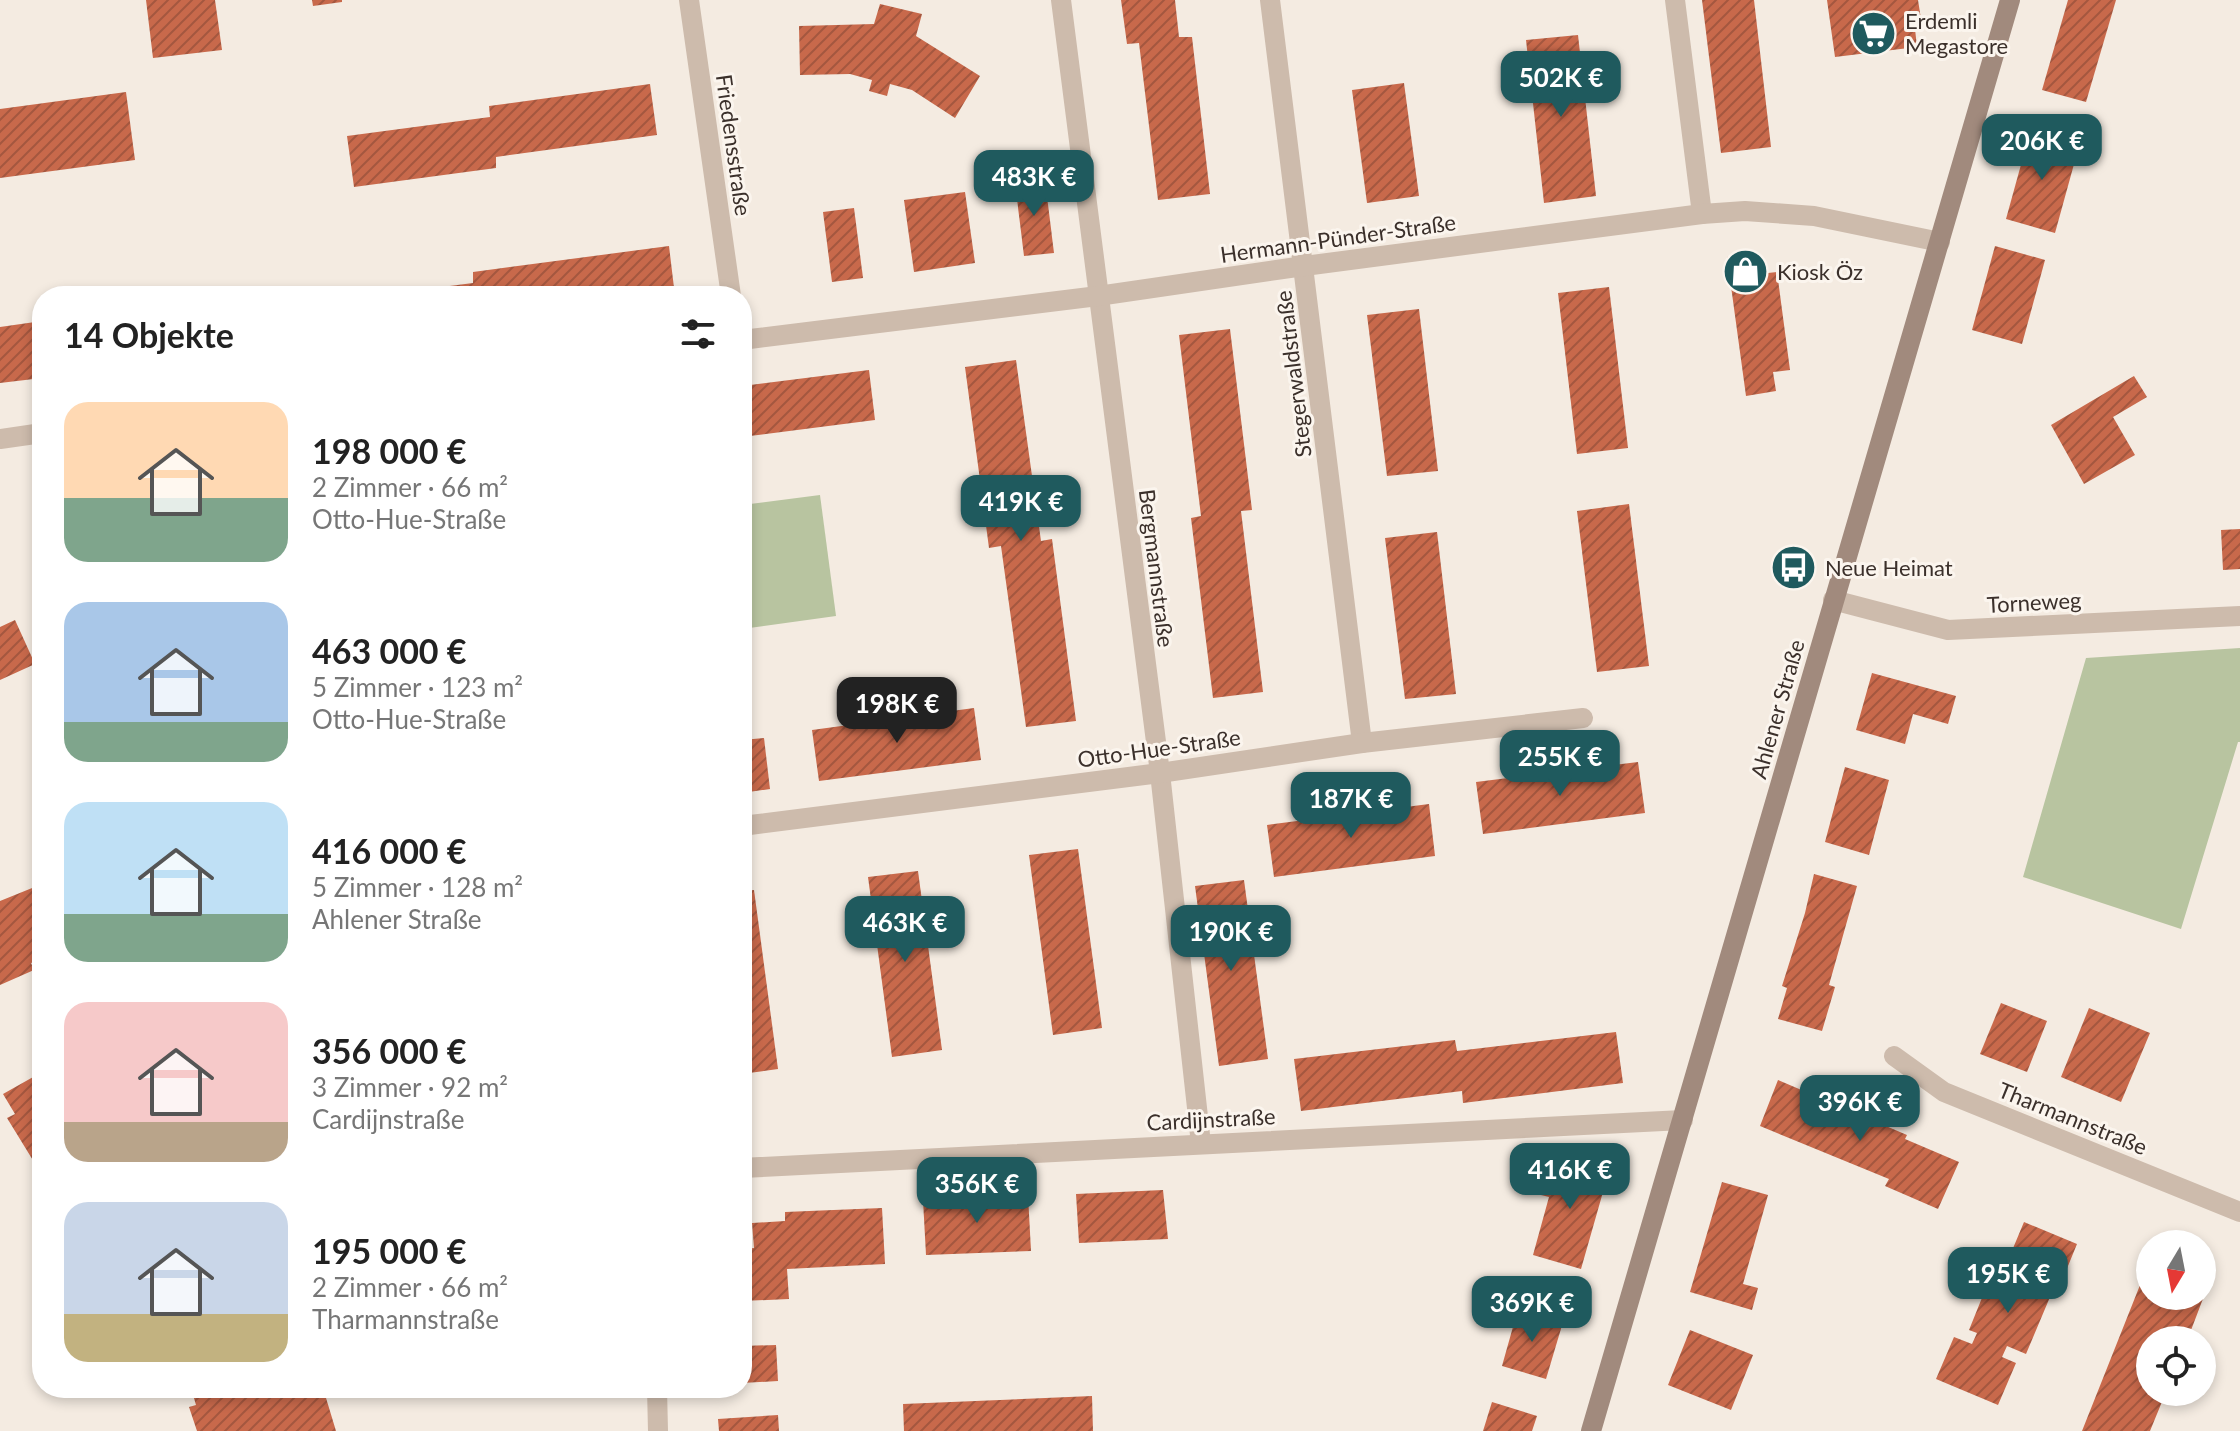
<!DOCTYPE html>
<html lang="de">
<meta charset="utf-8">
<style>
:root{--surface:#fff;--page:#f6f6f6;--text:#222;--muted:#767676;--accent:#1f5a5e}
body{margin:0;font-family:Lato,sans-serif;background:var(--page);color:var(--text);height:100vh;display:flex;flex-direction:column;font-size:30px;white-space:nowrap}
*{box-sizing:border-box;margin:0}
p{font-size:26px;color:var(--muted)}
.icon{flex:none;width:44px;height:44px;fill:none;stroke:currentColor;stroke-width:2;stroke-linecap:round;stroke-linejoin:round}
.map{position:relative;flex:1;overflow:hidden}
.sheet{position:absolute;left:32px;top:286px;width:720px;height:1112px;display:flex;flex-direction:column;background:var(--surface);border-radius:32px;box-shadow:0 4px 12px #0003}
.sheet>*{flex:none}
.needle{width:52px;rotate:190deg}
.buttons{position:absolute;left:2136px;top:1230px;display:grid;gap:16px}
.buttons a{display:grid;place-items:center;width:80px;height:80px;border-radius:50%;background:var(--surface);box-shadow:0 4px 12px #0003;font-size:40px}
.price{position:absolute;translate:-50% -68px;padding:0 18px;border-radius:16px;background:var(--accent);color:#fff;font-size:26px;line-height:52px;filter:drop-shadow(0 2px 4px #0008)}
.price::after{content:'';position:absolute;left:50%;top:48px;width:24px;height:18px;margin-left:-12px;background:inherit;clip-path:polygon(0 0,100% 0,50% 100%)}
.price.selected{background:#222;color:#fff}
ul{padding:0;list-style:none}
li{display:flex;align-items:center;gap:24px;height:200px;padding:0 32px}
li span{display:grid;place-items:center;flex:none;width:224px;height:160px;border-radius:24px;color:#555}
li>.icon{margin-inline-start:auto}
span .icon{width:96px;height:96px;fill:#fffc;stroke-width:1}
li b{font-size:34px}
h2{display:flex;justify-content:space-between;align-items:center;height:96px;padding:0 32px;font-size:34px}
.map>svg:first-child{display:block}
.park{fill:#b8c4a0}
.building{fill:url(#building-hatch)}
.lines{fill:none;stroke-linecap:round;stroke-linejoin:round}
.minor{stroke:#cdbbac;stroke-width:20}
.secondary{stroke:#a18a7d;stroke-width:20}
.labels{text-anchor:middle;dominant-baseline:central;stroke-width:6;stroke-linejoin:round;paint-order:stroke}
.poi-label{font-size:22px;fill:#3b302b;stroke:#fbf5ee;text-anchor:start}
.street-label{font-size:22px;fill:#3b302b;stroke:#fbf5ee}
</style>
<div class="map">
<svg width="2240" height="1431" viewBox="0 0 2240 1431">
<defs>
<pattern id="building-hatch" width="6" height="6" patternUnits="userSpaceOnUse" patternTransform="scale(2)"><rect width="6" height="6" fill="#c8694b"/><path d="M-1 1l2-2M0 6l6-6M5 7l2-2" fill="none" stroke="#a4573f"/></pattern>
</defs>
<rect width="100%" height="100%" fill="#f4ebe1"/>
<g class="park">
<polygon points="820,495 836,616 742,629 742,505"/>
<polygon points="2240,648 2240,742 2238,742 2181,929 2023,877 2086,658"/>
</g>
<g class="building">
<polygon points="146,0 215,0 222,50 153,58"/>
<polygon points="312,0 342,0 342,2 313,6"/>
<polygon points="1121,0 1175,0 1179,37 1192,37 1210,194 1158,200 1139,43 1127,44"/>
<polygon points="1702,0 1754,0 1771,147 1721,153"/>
<polygon points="1827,0 1918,0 1921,19 1914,20 1917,47 1835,57"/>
<polygon points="2068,0 2116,0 2086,102 2042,90"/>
<polygon points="880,4 922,14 916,36 980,76 955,118 912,90 890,84 887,96 869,91 872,80 850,74 800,75 799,26 874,24"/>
<polygon points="1578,35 1596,196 1544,203 1526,40"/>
<polygon points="1404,83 1419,196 1367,203 1352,90"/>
<polygon points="650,84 657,135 496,157 496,168 354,187 347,136 490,117 489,106"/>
<polygon points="126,92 135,160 0,178 0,109"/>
<polygon points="2030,132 2079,146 2055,233 2006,219"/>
<polygon points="1045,180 1054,253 1024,256 1015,183"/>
<polygon points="965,192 975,263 914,272 904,200"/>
<polygon points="854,208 863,278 832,282 823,212"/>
<polygon points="669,246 675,296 387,296 387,294 473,283 473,272"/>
<polygon points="1995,246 2045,260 2022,344 1972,330"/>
<polygon points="1757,253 1759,274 1777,272 1790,370 1773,372 1776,391 1746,396 1727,257"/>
<polygon points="1609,287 1628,448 1577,454 1558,293"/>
<polygon points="1419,309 1438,471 1387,476 1367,315"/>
<polygon points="42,321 42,378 0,383 0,327"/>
<polygon points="1230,329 1252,510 1241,511 1263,692 1213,698 1191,518 1201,516 1179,335"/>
<polygon points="1016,360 1041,541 1052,539 1076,721 1026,727 1001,546 989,548 965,367"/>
<polygon points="869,370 875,420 742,437 742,386"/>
<polygon points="2134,376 2147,397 2113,417 2135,455 2084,484 2051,425"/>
<polygon points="1629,504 1649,666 1597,672 1577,511"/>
<polygon points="2240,529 2240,569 2223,570 2221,530"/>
<polygon points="1437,532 1456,694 1405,699 1385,538"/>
<polygon points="15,620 35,664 0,680 0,627"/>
<polygon points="1872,673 1956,696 1948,724 1913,714 1905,744 1856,730"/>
<polygon points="974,708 981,760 819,781 812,730"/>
<polygon points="764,738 770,789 742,793 742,740"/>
<polygon points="1638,762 1645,813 1483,834 1476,782"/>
<polygon points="1845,767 1889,780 1869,855 1825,842"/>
<polygon points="1429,804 1435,856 1274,877 1267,825"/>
<polygon points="1078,849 1102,1028 1053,1035 1029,855"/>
<polygon points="918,871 942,1050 892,1057 868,877"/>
<polygon points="1814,874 1857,886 1829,985 1835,987 1822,1031 1778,1019 1787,988 1782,986 1805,913"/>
<polygon points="1244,880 1268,1059 1219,1066 1195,886"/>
<polygon points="42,884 42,959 31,963 34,970 0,985 0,901"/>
<polygon points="754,890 778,1069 742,1074 742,891"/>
<polygon points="2001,1003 2047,1021 2027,1072 1980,1054"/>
<polygon points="2089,1008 2150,1033 2121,1102 2061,1077"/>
<polygon points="1616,1032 1623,1083 1463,1103 1462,1091 1301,1111 1294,1059 1455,1040 1457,1051"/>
<polygon points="42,1072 42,1175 7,1118 15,1114 3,1094"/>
<polygon points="1778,1080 1907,1135 1905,1139 1959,1162 1938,1209 1885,1186 1889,1179 1760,1126"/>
<polygon points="1552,1156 1609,1171 1581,1269 1533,1255 1549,1197 1541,1195"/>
<polygon points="1722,1182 1768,1195 1743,1284 1758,1288 1752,1310 1690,1292"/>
<polygon points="1163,1190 1168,1239 1079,1243 1076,1194"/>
<polygon points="1028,1195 1031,1251 926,1255 923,1200"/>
<polygon points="882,1208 885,1264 787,1269 789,1299 742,1301 742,1249 754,1248 752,1223 785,1221 785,1212"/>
<polygon points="2024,1222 2077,1244 2059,1288 2049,1284 2044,1294 2050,1297 2026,1354 2007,1346 2002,1357 2016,1363 1998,1405 1936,1379 1954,1337 1972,1344 1977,1333 1969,1330 1992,1273 2014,1281 2018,1270 2006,1265"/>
<polygon points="2146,1270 2150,1272 2150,1296 2204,1296 2193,1325 2187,1340 2150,1340 2150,1392 2166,1392 2150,1431 2082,1431"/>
<polygon points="1518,1309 1563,1322 1546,1379 1502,1366"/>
<polygon points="38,1319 42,1319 42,1372 39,1372"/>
<polygon points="1690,1330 1753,1355 1731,1410 1668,1385"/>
<polygon points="776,1345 778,1381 742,1383 742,1346"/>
<polygon points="191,1388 323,1388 336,1431 197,1431 189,1407 196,1405"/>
<polygon points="1092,1396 1093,1431 904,1431 903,1404"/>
<polygon points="1492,1402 1537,1416 1532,1431 1483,1431"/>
<polygon points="778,1415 779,1431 719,1431 718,1419"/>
</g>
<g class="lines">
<g class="minor">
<polyline points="689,0 731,296"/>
<polyline points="1061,0 1160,773 1201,1144"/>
<polyline points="1270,0 1362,743"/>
<polyline points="1675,0 1702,214"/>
<polyline points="742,340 1098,296 1304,266 1702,214 1745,211 1814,216 1940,242"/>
<polyline points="0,439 42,433"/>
<polyline points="1833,600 1948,630 2240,616"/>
<polyline points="742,826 1160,773 1362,743 1583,718"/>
<polyline points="1894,1056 1944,1092 2240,1212"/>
<polyline points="742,1168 1683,1120"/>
<polyline points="657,1388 658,1431"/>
</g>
<polyline class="secondary" points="1591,1431 2010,0"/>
</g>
<defs>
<symbol id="supermarket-disc" viewBox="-11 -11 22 22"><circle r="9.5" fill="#1f5a5e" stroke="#fbf5ee"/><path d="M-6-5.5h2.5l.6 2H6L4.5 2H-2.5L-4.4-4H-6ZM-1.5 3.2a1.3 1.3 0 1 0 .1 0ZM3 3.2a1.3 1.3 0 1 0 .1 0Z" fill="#fff"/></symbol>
<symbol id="shop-disc" viewBox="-11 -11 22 22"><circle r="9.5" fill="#1f5a5e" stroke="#fbf5ee"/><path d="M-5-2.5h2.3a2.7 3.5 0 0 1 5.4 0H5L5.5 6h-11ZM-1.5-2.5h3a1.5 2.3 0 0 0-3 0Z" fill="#fff"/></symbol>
<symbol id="bus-disc" viewBox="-11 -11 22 22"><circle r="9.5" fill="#1f5a5e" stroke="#fbf5ee"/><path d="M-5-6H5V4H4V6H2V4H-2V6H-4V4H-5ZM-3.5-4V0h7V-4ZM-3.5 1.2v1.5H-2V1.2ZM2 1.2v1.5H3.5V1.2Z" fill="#fff"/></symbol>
</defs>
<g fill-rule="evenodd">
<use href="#supermarket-disc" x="1848" y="8" width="51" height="51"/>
<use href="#shop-disc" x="1720" y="246" width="51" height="51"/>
<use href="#bus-disc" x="1768" y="542" width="51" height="51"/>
</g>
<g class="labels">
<g class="poi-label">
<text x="1905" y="20">Erdemli<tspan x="1905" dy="25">Megastore</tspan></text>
<text x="1777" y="271">Kiosk Öz</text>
<text x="1825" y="567">Neue Heimat</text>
</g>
<g class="street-label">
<text transform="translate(734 145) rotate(82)">Friedensstraße</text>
<text transform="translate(1338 238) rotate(-8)">Hermann-Pünder-Straße</text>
<text transform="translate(1293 374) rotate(-97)">Stegerwaldstraße</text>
<text transform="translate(1157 568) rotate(83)">Bergmannstraße</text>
<text transform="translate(2034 602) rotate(-3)">Torneweg</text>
<text transform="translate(1777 709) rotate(-74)">Ahlener Straße</text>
<text transform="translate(1159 748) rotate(-8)">Otto-Hue-Straße</text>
<text transform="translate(2073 1118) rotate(22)">Tharmannstraße</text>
<text transform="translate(1211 1119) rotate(-3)">Cardijnstraße</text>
</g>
</g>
</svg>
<div class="buttons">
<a><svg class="needle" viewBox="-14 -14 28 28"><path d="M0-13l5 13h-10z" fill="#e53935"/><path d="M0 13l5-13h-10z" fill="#767676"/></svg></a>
<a><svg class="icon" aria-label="locate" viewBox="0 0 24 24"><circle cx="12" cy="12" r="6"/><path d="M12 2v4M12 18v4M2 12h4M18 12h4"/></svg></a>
</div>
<b class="price" style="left:1561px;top:119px">502K €</b>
<b class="price" style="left:2042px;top:182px">206K €</b>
<b class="price" style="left:1034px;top:218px">483K €</b>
<b class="price" style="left:1021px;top:543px">419K €</b>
<b class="price selected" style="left:897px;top:745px">198K €</b>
<b class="price" style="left:1560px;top:798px">255K €</b>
<b class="price" style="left:1351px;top:840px">187K €</b>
<b class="price" style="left:905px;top:964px">463K €</b>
<b class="price" style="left:1231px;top:973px">190K €</b>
<b class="price" style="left:1860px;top:1143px">396K €</b>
<b class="price" style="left:1570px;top:1211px">416K €</b>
<b class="price" style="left:977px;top:1225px">356K €</b>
<b class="price" style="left:2008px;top:1315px">195K €</b>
<b class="price" style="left:1532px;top:1344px">369K €</b>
<section class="sheet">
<h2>14 Objekte<svg class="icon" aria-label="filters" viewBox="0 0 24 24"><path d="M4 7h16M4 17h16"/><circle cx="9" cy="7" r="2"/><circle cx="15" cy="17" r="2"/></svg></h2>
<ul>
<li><span style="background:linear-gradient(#ffd9b3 60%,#7fa58c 0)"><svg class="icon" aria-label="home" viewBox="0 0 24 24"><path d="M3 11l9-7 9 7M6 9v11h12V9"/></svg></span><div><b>198 000 €</b><p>2 Zimmer · 66 m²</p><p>Otto-Hue-Straße</p></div></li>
<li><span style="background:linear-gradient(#a9c7e8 75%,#7fa58c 0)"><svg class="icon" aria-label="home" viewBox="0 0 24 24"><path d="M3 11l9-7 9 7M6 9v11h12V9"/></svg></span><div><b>463 000 €</b><p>5 Zimmer · 123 m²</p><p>Otto-Hue-Straße</p></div></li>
<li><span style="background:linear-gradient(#bfe0f5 70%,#7fa58c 0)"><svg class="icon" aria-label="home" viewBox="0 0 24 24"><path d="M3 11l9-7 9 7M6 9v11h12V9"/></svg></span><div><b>416 000 €</b><p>5 Zimmer · 128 m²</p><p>Ahlener Straße</p></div></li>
<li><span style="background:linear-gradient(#f6c9c9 75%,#b9a48a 0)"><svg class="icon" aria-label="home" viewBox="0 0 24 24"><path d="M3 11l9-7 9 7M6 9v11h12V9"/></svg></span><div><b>356 000 €</b><p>3 Zimmer · 92 m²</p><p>Cardijnstraße</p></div></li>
<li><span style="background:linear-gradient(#c9d6e8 70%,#c2b280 0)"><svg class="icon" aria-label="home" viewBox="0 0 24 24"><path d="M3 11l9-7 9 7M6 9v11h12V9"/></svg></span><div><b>195 000 €</b><p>2 Zimmer · 66 m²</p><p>Tharmannstraße</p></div></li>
</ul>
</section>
</div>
